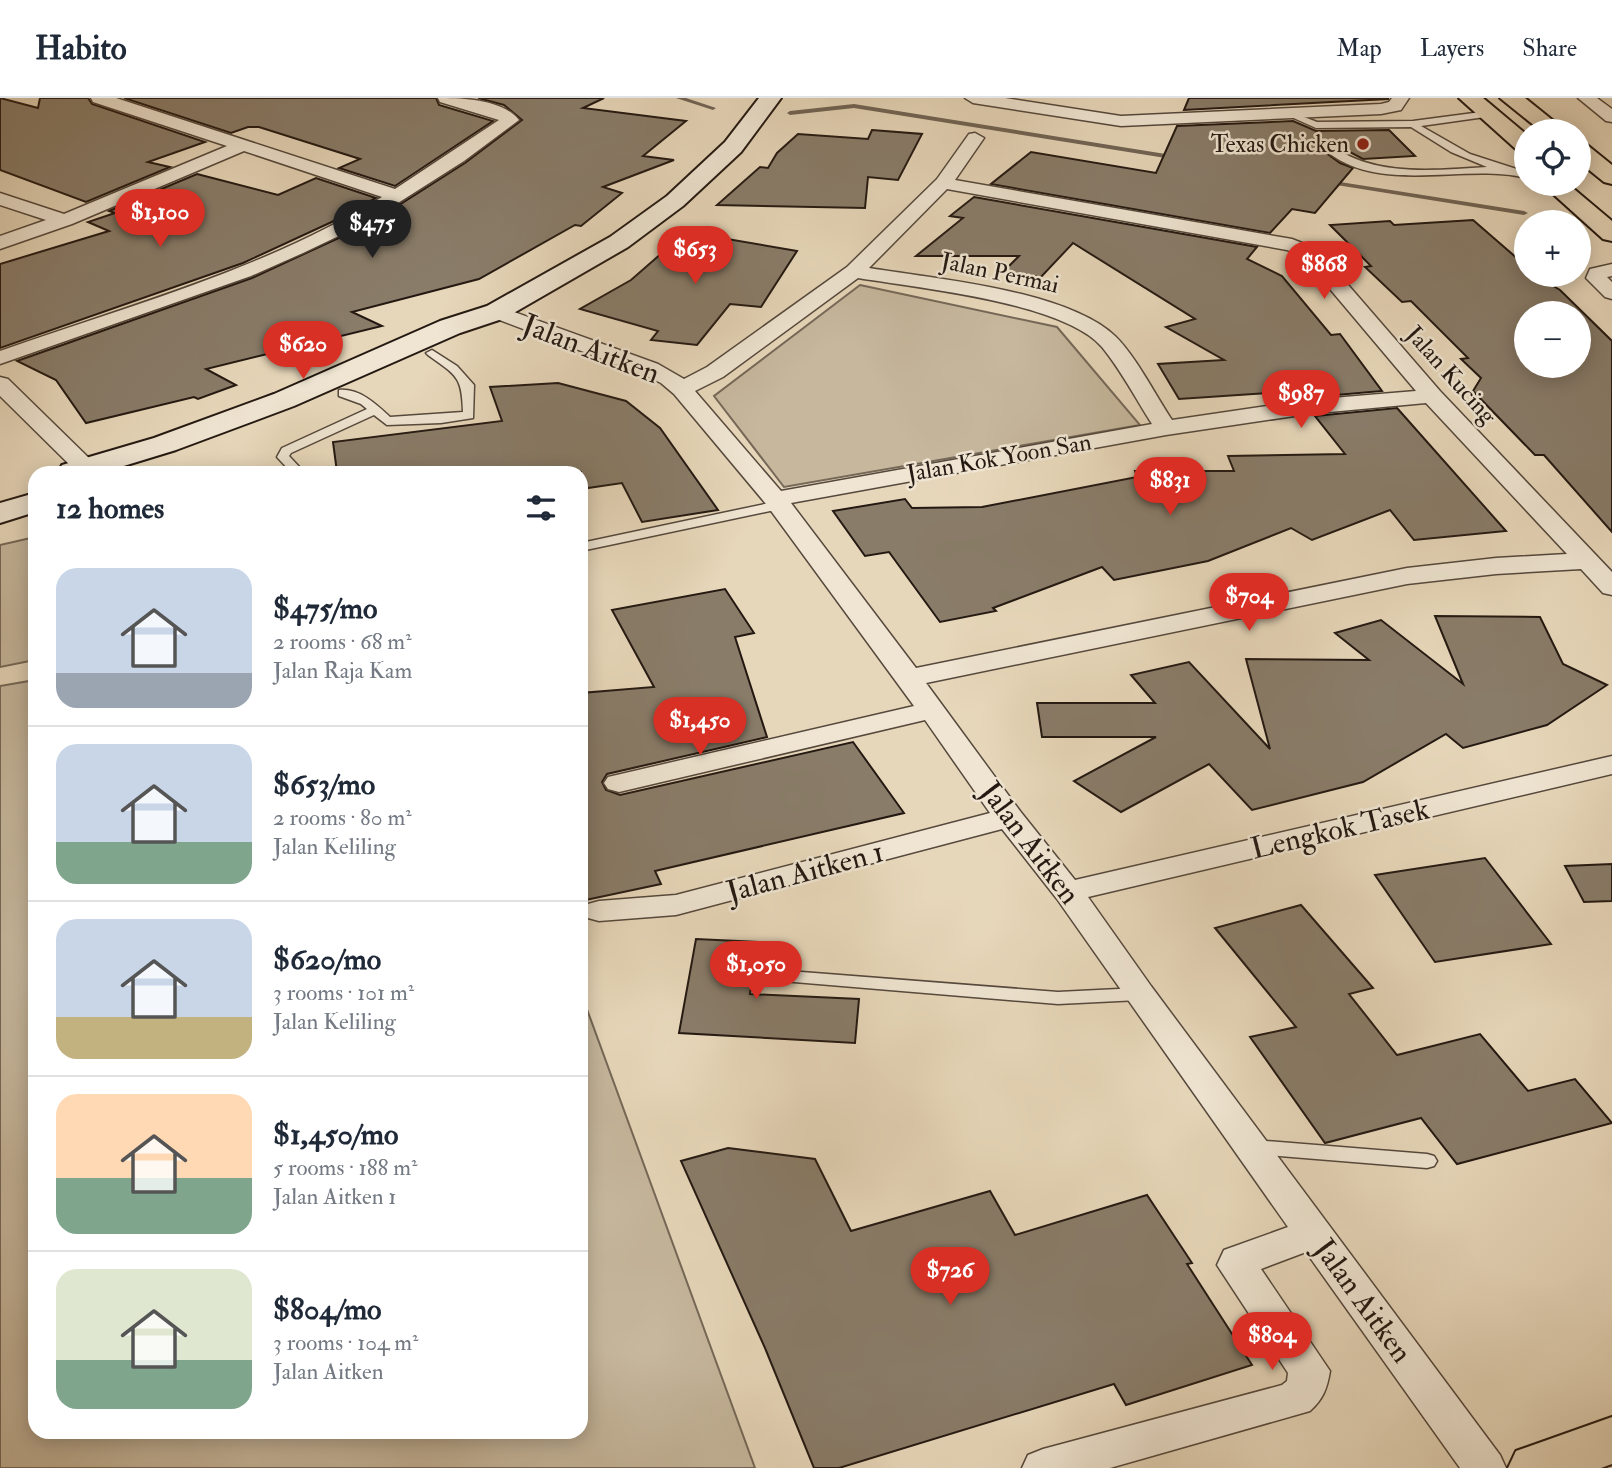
<!DOCTYPE html>
<meta charset="utf-8">
<style>
:root{--surface:#fff;--page:#f6f6f7;--text:#1f2937;--muted:#747a83;--line:#e0e1e3;--accent:#d93025}
body{margin:0;font-family:"IM FELL Double Pica",serif;background:var(--page);color:var(--text);height:100vh;display:flex;flex-direction:column;font-size:26px;white-space:nowrap}
*{box-sizing:border-box;margin:0}
p{font-size:23px;color:var(--muted)}
.icon{flex:none;width:38px;height:38px;fill:none;stroke:currentColor;stroke-width:2;stroke-linecap:round;stroke-linejoin:round}
.map{position:relative;flex:1;overflow:hidden}
.side{position:absolute;left:28px;top:368px;width:560px;height:973px;display:flex;flex-direction:column;background:var(--surface);border-radius:21px;box-shadow:0 4px 18px #0003}
.side>*{flex:none}
.fabs{position:absolute;left:1514px;top:21px;display:grid;gap:14px}
.fabs a{display:grid;place-items:center;width:77px;height:77px;border-radius:50%;background:var(--surface);box-shadow:0 4px 18px #0003;font-size:35px}
.price{position:absolute;translate:-50% -60px;padding:0 16px;border-radius:24px;background:var(--accent);color:#fff;font-size:23px;line-height:46px;filter:drop-shadow(0 2px 4px #0008)}
.price::after{content:'';position:absolute;left:50%;top:42px;width:21px;height:16px;margin-left:-10px;background:inherit;clip-path:polygon(0 0,100% 0,50% 100%)}
.price.current{background:#222;color:#fff}
ul{padding:0;list-style:none}
li{display:flex;align-items:center;gap:21px;height:175px;padding:0 28px}
li+li{border-top:2px solid var(--line)}
li span{display:grid;place-items:center;flex:none;width:196px;height:140px;border-radius:21px;color:#555}
li>.icon{margin-inline-start:auto}
span .icon{width:84px;height:84px;fill:#fffc;stroke-width:1}
li b{font-size:30px}
h2{display:flex;justify-content:space-between;align-items:center;height:84px;padding:0 28px;font-size:30px}
header{display:flex;align-items:center;gap:42px;box-sizing:border-box;height:98px;padding:0 35px;background:var(--surface);border-bottom:2px solid var(--line)}
header strong{font-size:33px}
nav{display:flex;gap:38px;margin-inline-start:auto;font-size:24px}
.map>svg:first-child{display:block}
.green{fill:#c6b79d;stroke:#756858;stroke-width:2}
.lines{fill:none;stroke-linecap:round;stroke-linejoin:round}
.stream{fill:#716455;fill-rule:evenodd}
.building{fill:#897c69;stroke:#241912;stroke-width:2;fill-rule:evenodd}
.lane-casing{stroke:#55483c;stroke-width:3}
.street-casing{stroke:#55483c;stroke-width:3}
.secondary-casing{stroke:#241912;stroke-width:4}
.primary-casing{stroke:#241912;stroke-width:4}
.lane{fill:#efe5d2;fill-rule:evenodd}
.street{fill:#efe5d2;fill-rule:evenodd}
.secondary{fill:#efe5d2;fill-rule:evenodd}
.primary{fill:#e7d7ba;fill-rule:evenodd}
.poi-dot{fill:#8f2418;stroke:#efe5d2;stroke-width:2.5}
.labels{text-anchor:middle;dominant-baseline:central;stroke-width:5;stroke-linejoin:round;paint-order:stroke}
.far-poi-label{font-size:24px;fill:#241912;stroke:#efe5d2;text-anchor:end}
.far-street-label{font-size:24px;fill:#241912;stroke:#efe5d2}
.street-label{font-size:30px;fill:#241912;stroke:#efe5d2}
</style>
<header>
<strong>Habito</strong>
<nav><a>Map</a><a>Layers</a><a>Share</a></nav>
</header>
<div class="map">
<svg width="1612" height="1370" viewBox="0 0 1612 1370">
<rect width="100%" height="100%" fill="#e7d7ba"/>
<filter id="stains"><feTurbulence type="fractalNoise" baseFrequency=".00286" numOctaves="4"/><feColorMatrix values="0 0 0 0 .2 0 0 0 0 .09 0 0 0 0 .02 0 0 0 .5 -.17"/></filter>
<radialGradient id="worn" r=".72"><stop offset=".6" stop-color="#630" stop-opacity="0"/><stop offset="1" stop-color="#630" stop-opacity=".3"/></radialGradient>
<g class="green">
<polygon points="860,187 1057,229 1140,327 784,389 714,298"/>
<polygon points="35,439 35,562 0,569 0,447"/>
<polygon points="35,582 35,1334 581,1334 581,895 755,1370 0,1370 0,588"/>
</g>
<g class="lines">
<g class="stream">
<polygon points="676,0 686,0 716,10 713,12"/>
<polygon points="854,6 1178,58 1182,60 1178,62 854,10 790,17 787,15 790,13"/>
<polygon points="1321,81 1524,113 1528,115 1524,117 1324,85 1320,83"/>
</g>
</g>
<g class="building">
<polygon points="0,0 38,10 40,0 88,0 92,6 205,44 148,64 170,69 86,104 0,72"/>
<polygon points="124,0 436,0 439,7 493,23 395,88 339,70 360,61 259,29 248,29 231,35"/>
<polygon points="478,0 604,0 583,10 686,23 643,58 674,62 603,89 622,95 581,128 575,127 479,181 352,214 382,228 206,271 236,287 198,301 194,299 86,325 56,282 17,263 252,180 369,126 465,65 522,22 504,7"/>
<polygon points="1189,0 1388,0 1388,1 1184,12"/>
<polygon points="1293,23 1316,33 1389,32 1415,58 1363,61 1329,43 1319,44 1318,49 1340,65 1353,70 1315,115 1292,111 1270,135 991,86 1031,54 1156,75 1177,28"/>
<polygon points="872,32 922,36 898,82 868,79 865,110 717,107 760,69 768,70 777,55 798,36 868,41"/>
<polygon points="197,76 278,97 316,80 376,100 336,122 243,165 0,250 0,166 109,133 88,124 115,115 109,113"/>
<polygon points="974,99 1257,149 1247,161 1282,178 1331,237 1340,236 1382,293 1302,300 1296,293 1179,301 1158,266 1224,262 1166,229 1195,221 1073,145 1041,179 1004,173 1019,158 916,158 963,120 950,118"/>
<path d="M1473 122 1526 168V177H1535L1560 192 1612 243V434L1544 357H1535L1473 293 1481 280 1461 261 1468 260 1411 203 1402 204 1365 169 1371 168 1330 127 1390 123 1394 127ZM1526 215H1578V268H1526Z"/>
<polygon points="686,134 797,153 761,209 730,206 697,247 651,242 658,233 580,211 631,182"/>
<polygon points="558,285 626,303 660,330 718,412 642,424 622,385 581,391 581,374 337,374 333,344 502,323 490,289"/>
<polygon points="1397,310 1506,433 1414,442 1390,412 1312,442 1291,430 1208,463 1114,482 1102,469 993,510 996,513 940,524 889,454 865,458 833,413 905,401 912,410 982,409 1137,379 1135,373 1234,373 1228,358 1345,356 1315,318"/>
<polygon points="725,491 754,535 735,539 767,639 607,676 602,684 606,692 620,697 853,644 904,715 655,773 661,786 581,803 581,595 654,589 612,512"/>
<polygon points="1435,518 1540,519 1563,566 1607,587 1547,627 1463,650 1446,636 1363,684 1252,712 1209,666 1121,714 1074,683 1156,639 1042,639 1037,605 1155,605 1131,577 1189,564 1270,651 1246,561 1369,562 1335,535 1381,522 1463,586"/>
<polygon points="1485,760 1551,846 1435,864 1375,777"/>
<polygon points="1612,766 1612,803 1584,804 1565,768"/>
<polygon points="1301,807 1373,890 1349,896 1397,957 1480,936 1528,993 1575,981 1612,1025 1457,1066 1421,1020 1325,1045 1250,939 1296,929 1215,830"/>
<polygon points="696,841 758,844 750,896 859,901 855,945 679,935"/>
<polygon points="728,1050 815,1061 851,1133 990,1093 1015,1137 1147,1097 1192,1165 1187,1166 1252,1267 1126,1307 1114,1286 839,1370 814,1370 765,1250 681,1063"/>
</g>
<g class="lines">
<defs>
<g id="lane">
<path d="M1489 13 1492 14V18L1421 28 1470 56 1526 74V80C1463 64 1372 100 1320 47L1328 45C1373 80 1433 72 1487 69L1451 54 1411 29 1316 30 1287 17 1291 14 1317 24 1413 23Z"/>
<path d="M432 252 457 268 474 287 473 320 441 325 387 327 374 317 291 355 289 358 304 374H291L277 359 282 350 367 311 361 306 339 298V292C359 290 376 306 390 319L463 314C462 278 457 278 428 257L426 255Z"/>
<polygon points="779,403 785,407 784,410 581,453 581,445"/>
<polygon points="776,872 1058,894 1139,890 1145,892 1148,896 1145,900 1139,902 1058,906 770,882 767,878 770,874"/>
<polygon points="1253,1042 1427,1056 1434,1058 1437,1063 1434,1068 1427,1070 1253,1056 1246,1054 1243,1049 1246,1044"/>
</g>
<g id="street">
<path d="M91 0H116L395 91 499 22 440 4 438 0C462 0 502 1 519 22L464 63 368 124 303 155 251 178 0 266V253C128 208 266 171 382 99L244 53 72 126 0 151V138L46 122 0 107V95L64 116 227 48 93 4Z"/>
<polygon points="965,0 1005,0 1121,18 1381,6 1389,4 1392,0 1409,0 1401,12 1381,16 1121,28 973,5"/>
<polygon points="1578,0 1597,0 1612,11 1612,24 1606,23"/>
<path d="M975 35 984 40 955 82 1292 141 1317 151 1440 293 1612 474V497L1603 495 1581 471 1496 476 1407 486 926 585 1020 713 1075 782 1612 658V676L1088 799 1151 888 1500 1357 1506 1370H1460L1306 1154 1261 1171 1330 1273C1327 1291 1323 1301 1310 1313L1110 1370H1022L1028 1357 1043 1351 1282 1287 1287 1283 1288 1275 1217 1167 1224 1152 1288 1129 1057 801 1002 731 676 817 599 823 588 820 583 813 588 806 599 803 676 797 990 715 925 622 619 694 608 691 604 685 608 679 914 608 766 406 674 296 661 285 642 276 489 218 486 214 489 210H503L658 266 684 281 707 269 847 169 937 81 969 36ZM947 91 1287 152 1303 159 1416 293 1308 302 1172 322C1156 298 1135 257 1115 238 1066 192 936 181 869 170ZM858 180C918 190 1063 204 1102 249 1121 272 1136 301 1152 326L781 393 695 293 723 279ZM1426 305 1567 456 1496 460 1407 470 916 570 791 405 1166 337 1308 316Z"/>
<polygon points="1612,166 1612,178 1607,179 1612,184 1612,201 1605,199 1586,180 1590,171"/>
<polygon points="0,279 8,281 94,365 98,370 95,374 77,374 0,298"/>
</g>
<g id="secondary">
<polygon points="759,0 781,0 741,54 683,108 628,149 505,220 460,235 294,308 176,352 104,374 58,374 62,367 154,340 274,296 440,223 487,208 610,139 667,98 725,44"/>
<polygon points="35,395 35,414 0,425 0,405"/>
</g>
<g id="primary">
<polygon points="1459,0 1483,0 1526,36 1526,55 1518,53"/>
<polygon points="1500,0 1525,0 1566,33 1541,33"/>
<polygon points="1578,44 1586,46 1612,67 1612,86 1604,84 1578,63"/>
<polygon points="1542,86 1568,86 1612,123 1612,143 1603,141"/>
<polygon points="1612,1319 1612,1366 1601,1370 1508,1370 1516,1353"/>
</g>
</defs>
<use href="#lane" class="lane-casing"/>
<use href="#street" class="street-casing"/>
<use href="#secondary" class="secondary-casing"/>
<use href="#primary" class="primary-casing"/>
<use href="#lane" class="lane"/>
<use href="#street" class="street"/>
<use href="#secondary" class="secondary"/>
<use href="#primary" class="primary"/>
</g>
<circle class="poi-dot" cx="1363" cy="46" r="7"/>
<g class="labels">
<g class="far-poi-label">
<text x="1349" y="46">Texas Chicken</text>
</g>
<g class="far-street-label">
<text transform="translate(1000 175) rotate(12)">Jalan Permai</text>
<text transform="translate(1451 277) rotate(48)">Jalan Kucing</text>
<text transform="translate(999 360) rotate(-10)">Jalan Kok Yoon San</text>
</g>
<g class="street-label">
<text transform="translate(591 251) rotate(21)">Jalan Aitken</text>
<text transform="translate(1340 731) rotate(-13)">Lengkok Tasek</text>
<text transform="translate(1030 745) rotate(53)">Jalan Aitken</text>
<text transform="translate(805 774) rotate(-15)">Jalan Aitken 1</text>
<text transform="translate(1363 1203) rotate(54)">Jalan Aitken</text>
</g>
</g>
<rect width="100%" height="100%" filter="url(#stains)"/>
<rect width="100%" height="100%" fill="url(#worn)"/>
</svg>
<div class="fabs">
<a><svg class="icon" aria-label="locate" viewBox="0 0 24 24"><circle cx="12" cy="12" r="6"/><path d="M12 2v4M12 18v4M2 12h4M18 12h4"/></svg></a>
<a>+</a>
<a>−</a>
</div>
<b class="price" style="left:160px;top:151px">$1,100</b>
<b class="price current" style="left:372px;top:162px">$475</b>
<b class="price" style="left:695px;top:188px">$653</b>
<b class="price" style="left:1324px;top:203px">$868</b>
<b class="price" style="left:303px;top:283px">$620</b>
<b class="price" style="left:1301px;top:332px">$987</b>
<b class="price" style="left:1170px;top:419px">$831</b>
<b class="price" style="left:1249px;top:535px">$704</b>
<b class="price" style="left:700px;top:659px">$1,450</b>
<b class="price" style="left:756px;top:903px">$1,050</b>
<b class="price" style="left:950px;top:1209px">$726</b>
<b class="price" style="left:1272px;top:1274px">$804</b>
<section class="side">
<h2>12 homes<svg class="icon" aria-label="filters" viewBox="0 0 24 24"><path d="M4 7h16M4 17h16"/><circle cx="9" cy="7" r="2"/><circle cx="15" cy="17" r="2"/></svg></h2>
<ul>
<li><span style="background:linear-gradient(#c9d6e8 75%,#9aa5b1 0)"><svg class="icon" aria-label="home" viewBox="0 0 24 24"><path d="M3 11l9-7 9 7M6 9v11h12V9"/></svg></span><div><b>$475/mo</b><p>2 rooms · 68 m²</p><p>Jalan Raja Kam</p></div></li>
<li><span style="background:linear-gradient(#c9d6e8 70%,#7fa58c 0)"><svg class="icon" aria-label="home" viewBox="0 0 24 24"><path d="M3 11l9-7 9 7M6 9v11h12V9"/></svg></span><div><b>$653/mo</b><p>2 rooms · 80 m²</p><p>Jalan Keliling</p></div></li>
<li><span style="background:linear-gradient(#c9d6e8 70%,#c2b280 0)"><svg class="icon" aria-label="home" viewBox="0 0 24 24"><path d="M3 11l9-7 9 7M6 9v11h12V9"/></svg></span><div><b>$620/mo</b><p>3 rooms · 101 m²</p><p>Jalan Keliling</p></div></li>
<li><span style="background:linear-gradient(#ffd9b3 60%,#7fa58c 0)"><svg class="icon" aria-label="home" viewBox="0 0 24 24"><path d="M3 11l9-7 9 7M6 9v11h12V9"/></svg></span><div><b>$1,450/mo</b><p>5 rooms · 188 m²</p><p>Jalan Aitken 1</p></div></li>
<li><span style="background:linear-gradient(#dfe7d0 65%,#7fa58c 0)"><svg class="icon" aria-label="home" viewBox="0 0 24 24"><path d="M3 11l9-7 9 7M6 9v11h12V9"/></svg></span><div><b>$804/mo</b><p>3 rooms · 104 m²</p><p>Jalan Aitken</p></div></li>
</ul>
</section>
</div>
